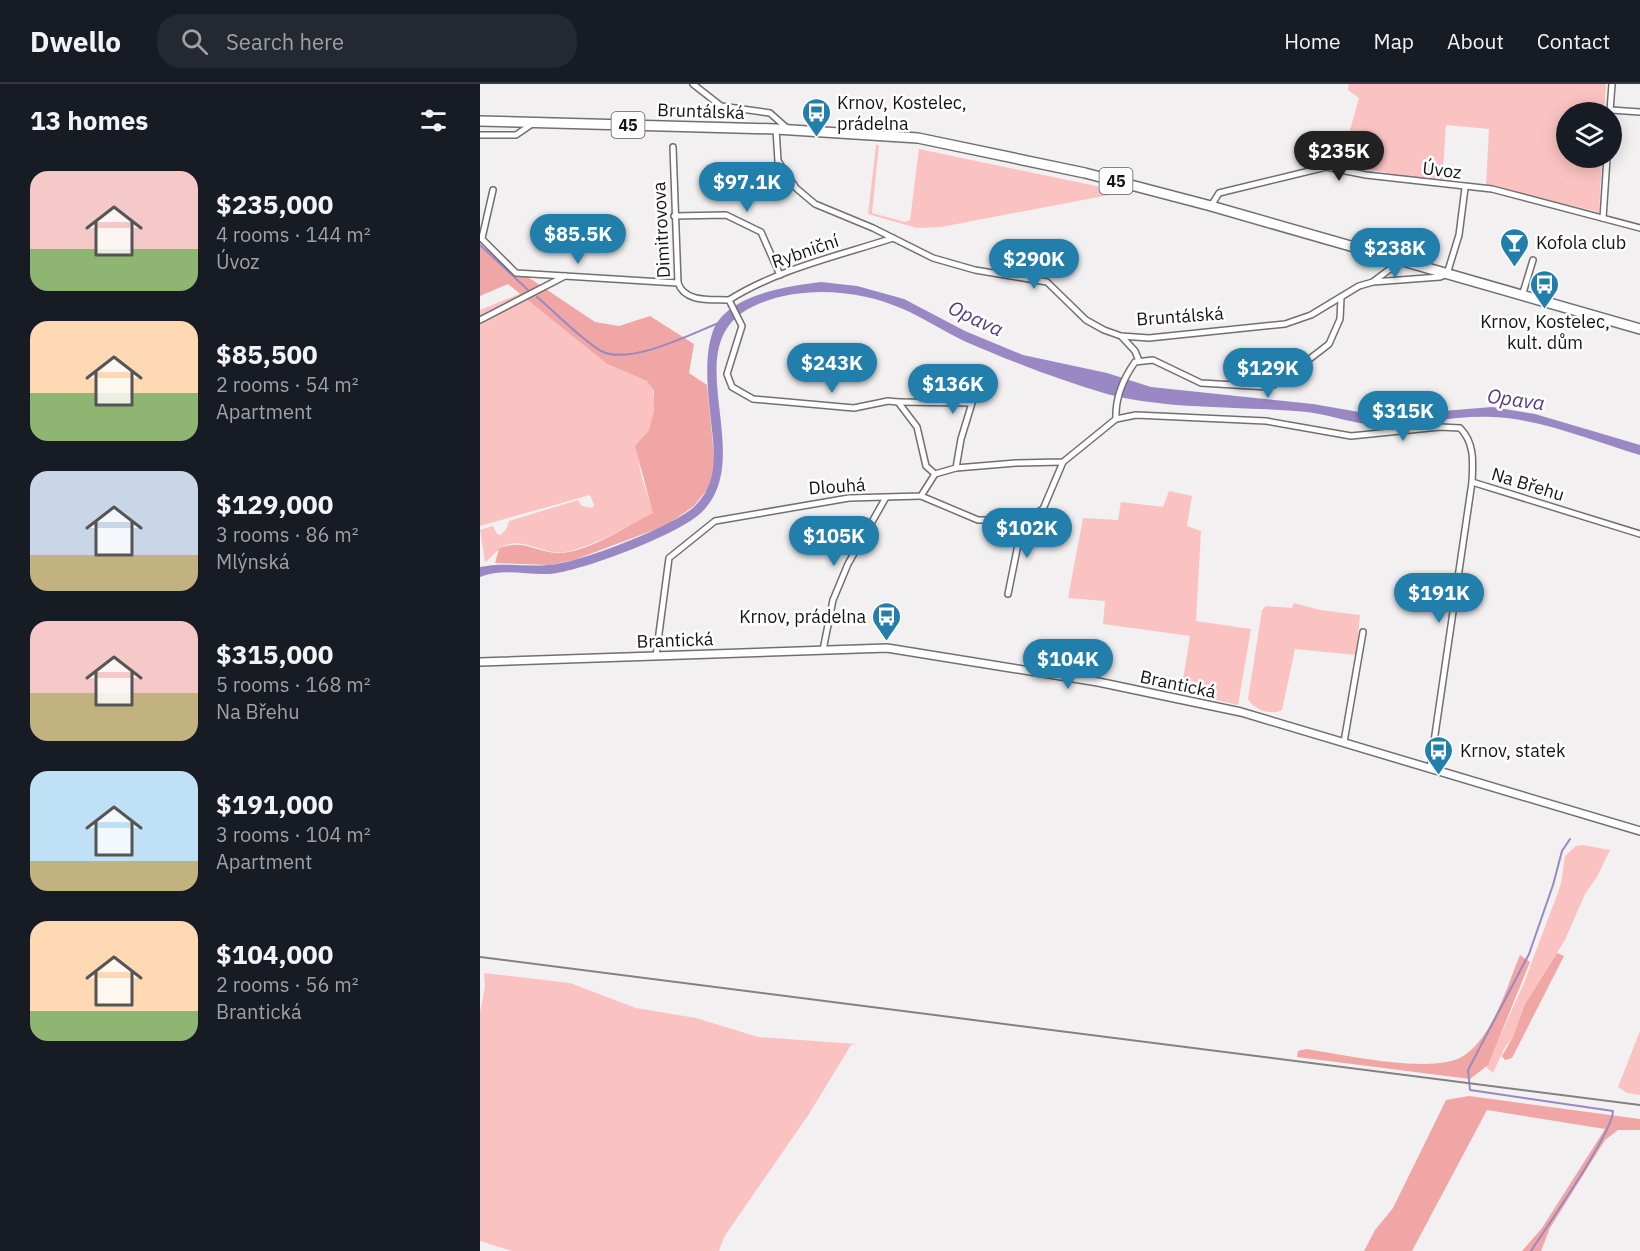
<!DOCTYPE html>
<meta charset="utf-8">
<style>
:root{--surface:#171b24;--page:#242831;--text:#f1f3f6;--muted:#9ea1a6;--line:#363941;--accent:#227fac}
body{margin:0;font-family:"IBM Plex Sans",sans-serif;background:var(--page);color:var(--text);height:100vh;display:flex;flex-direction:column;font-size:22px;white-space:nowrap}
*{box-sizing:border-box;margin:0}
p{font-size:20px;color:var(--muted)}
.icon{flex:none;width:33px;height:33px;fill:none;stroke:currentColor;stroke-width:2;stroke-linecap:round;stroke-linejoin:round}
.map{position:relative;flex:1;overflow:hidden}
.drawer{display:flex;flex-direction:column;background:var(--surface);width:480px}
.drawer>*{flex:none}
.controls{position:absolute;left:1076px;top:18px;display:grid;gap:12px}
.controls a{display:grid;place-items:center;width:66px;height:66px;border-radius:50%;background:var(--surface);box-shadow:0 3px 15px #0003;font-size:30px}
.price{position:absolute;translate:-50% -51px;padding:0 14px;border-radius:21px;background:var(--accent);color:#fff;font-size:20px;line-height:39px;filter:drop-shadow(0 2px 3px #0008)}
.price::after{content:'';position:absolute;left:50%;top:36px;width:18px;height:14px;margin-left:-9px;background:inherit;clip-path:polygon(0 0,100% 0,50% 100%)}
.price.on{background:#222;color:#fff}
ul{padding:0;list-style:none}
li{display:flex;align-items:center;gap:18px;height:150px;padding:0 30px}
li span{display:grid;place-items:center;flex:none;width:168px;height:120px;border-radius:18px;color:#555}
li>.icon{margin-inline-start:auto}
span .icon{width:72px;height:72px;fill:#fffc;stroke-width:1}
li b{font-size:26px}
h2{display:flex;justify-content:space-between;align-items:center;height:72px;padding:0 30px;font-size:26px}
header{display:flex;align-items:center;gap:36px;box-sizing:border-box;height:84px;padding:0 30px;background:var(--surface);border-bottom:2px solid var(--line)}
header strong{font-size:28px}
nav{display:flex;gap:33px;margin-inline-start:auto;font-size:21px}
.search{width:420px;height:54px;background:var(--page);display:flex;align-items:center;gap:15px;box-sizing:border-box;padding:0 21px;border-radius:24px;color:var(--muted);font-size:22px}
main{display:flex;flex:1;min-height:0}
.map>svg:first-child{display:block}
.green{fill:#fac3c1}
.forest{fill:#efa6a5}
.water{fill:#9988c3}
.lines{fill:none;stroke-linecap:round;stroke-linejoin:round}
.stream{stroke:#9988c3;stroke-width:2}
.minor-casing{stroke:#716f70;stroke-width:8}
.tertiary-casing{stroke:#716f70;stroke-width:10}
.primary-casing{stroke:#716f70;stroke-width:12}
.minor{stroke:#fff;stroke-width:5}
.tertiary{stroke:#fff;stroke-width:7}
.primary{stroke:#fff;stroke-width:9}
.rail{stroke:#828082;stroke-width:2}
.labels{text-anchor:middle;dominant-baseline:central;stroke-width:5;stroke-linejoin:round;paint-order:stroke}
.shield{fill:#fffeff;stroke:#5c5b5c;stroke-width:1.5}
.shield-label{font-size:16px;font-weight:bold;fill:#161516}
.poi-label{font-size:18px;fill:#161516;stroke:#fffeff;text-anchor:start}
.street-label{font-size:18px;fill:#161516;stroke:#fffeff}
.water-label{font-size:20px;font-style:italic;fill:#523880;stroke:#fffeff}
</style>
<header>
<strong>Dwello</strong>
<div class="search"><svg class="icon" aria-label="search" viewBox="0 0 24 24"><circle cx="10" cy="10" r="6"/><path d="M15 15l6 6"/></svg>Search here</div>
<nav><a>Home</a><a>Map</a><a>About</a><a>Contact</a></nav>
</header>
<main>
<section class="drawer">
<h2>13 homes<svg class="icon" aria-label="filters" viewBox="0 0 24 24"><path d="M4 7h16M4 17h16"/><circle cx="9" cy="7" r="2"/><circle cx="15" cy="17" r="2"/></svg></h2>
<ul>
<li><span style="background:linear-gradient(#f6c9c9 65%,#8fb573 0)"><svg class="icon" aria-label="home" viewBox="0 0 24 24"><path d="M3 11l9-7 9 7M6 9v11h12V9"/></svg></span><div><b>$235,000</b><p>4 rooms · 144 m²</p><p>Úvoz</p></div></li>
<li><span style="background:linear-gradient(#ffd9b3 60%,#8fb573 0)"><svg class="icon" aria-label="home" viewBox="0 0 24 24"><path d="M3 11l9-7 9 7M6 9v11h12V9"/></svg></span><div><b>$85,500</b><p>2 rooms · 54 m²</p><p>Apartment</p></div></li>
<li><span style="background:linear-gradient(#c9d6e8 70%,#c2b280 0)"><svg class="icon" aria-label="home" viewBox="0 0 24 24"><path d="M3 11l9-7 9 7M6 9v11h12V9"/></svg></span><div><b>$129,000</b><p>3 rooms · 86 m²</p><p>Mlýnská</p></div></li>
<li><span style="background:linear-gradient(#f6c9c9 60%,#c2b280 0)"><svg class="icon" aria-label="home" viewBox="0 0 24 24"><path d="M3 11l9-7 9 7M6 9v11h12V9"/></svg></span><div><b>$315,000</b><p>5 rooms · 168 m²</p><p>Na Břehu</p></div></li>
<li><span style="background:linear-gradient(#bfe0f5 75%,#c2b280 0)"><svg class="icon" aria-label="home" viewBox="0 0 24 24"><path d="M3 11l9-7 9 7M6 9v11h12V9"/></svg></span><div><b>$191,000</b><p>3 rooms · 104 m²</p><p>Apartment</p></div></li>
<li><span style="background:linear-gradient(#ffd9b3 75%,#8fb573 0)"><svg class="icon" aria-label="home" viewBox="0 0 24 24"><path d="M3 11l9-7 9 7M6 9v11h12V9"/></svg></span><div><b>$104,000</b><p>2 rooms · 56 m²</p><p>Brantická</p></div></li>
</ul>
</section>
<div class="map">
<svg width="1160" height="1167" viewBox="0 0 1160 1167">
<rect width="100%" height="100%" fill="#f3f0f2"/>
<g class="green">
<polygon points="869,0 1126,0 1124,28 1086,28 1086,74 1122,74 1119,128 1006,101 1009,45 966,41 962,98 860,81 879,14 868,6"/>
<polygon points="396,61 399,61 392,129 425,138 430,136 439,65 645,108 461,143 437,144 388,130"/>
<path d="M41 209 127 280 167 297C178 310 177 330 169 346 167 349 162 352 161 357 153 379 167 408 174 429 145 443 116 462 85 468 64 472 46 454 26 461 17 465 13 473 5 478L0 446 13 442 17 450 21 451 27 444 29 437 98 416 102 422 112 424 114 421 110 411 0 442V226Z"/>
<polygon points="689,407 712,412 707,442 721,447 716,537 771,545 758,621 701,608 710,552 623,540 625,517 588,514 603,434 638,436 641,418 683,423"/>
<path d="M814 519 840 526 880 531 876 571 815 565 802 626C792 632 774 626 768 615L782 526 786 522 812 524Z"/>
<polygon points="1103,761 1130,766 1117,793 1105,810 1085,856 1045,920 1033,953 1025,963 1013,989 1006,983 1044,899 1081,800 1085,772 1096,762"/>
<polygon points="4,889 90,899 156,924 216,934 278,953 377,960 371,961 329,1030 244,1153 239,1167 32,1167 0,1157 0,928 5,903"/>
<polygon points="1160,947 1160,1011 1147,1009 1138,1003"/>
</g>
<g class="forest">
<path d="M0 161 115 238 139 242 170 232 214 260 209 289 227 301 235 381 230 402 214 422 187 441 94 476 70 481 15 479 19 465C43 453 59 471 83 469 114 465 145 443 173 429L155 362 169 346 174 327V307L167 297 127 280 28 200 0 212Z"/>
<polygon points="1077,869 1084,872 1032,974 1025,976 1022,972 1033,953 1045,920"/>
<path d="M1040 871 1050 878 1008 981 990 995 817 973 818 967 826 965C862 970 955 992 985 971 1014 950 1027 902 1040 871Z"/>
<polygon points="989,1012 1160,1035 1160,1046 1138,1046 1125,1056 1070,1144 1061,1167 1042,1167 1062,1144 1125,1045 1007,1026 932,1167 884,1167 895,1146 913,1124 966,1016"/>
</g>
<path class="water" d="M341 198 377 202 424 215 485 247 543 271 627 289 671 303 833 320 902 332 1012 323 1055 330 1160 361V371C1113 357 1062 335 1013 333 976 331 939 341 902 341 876 341 852 331 827 328 765 322 686 326 627 310 579 296 530 277 484 257 463 247 444 234 423 225 378 205 319 201 274 222 192 260 279 371 222 428 200 450 100 488 69 490 45 491 22 484 0 493V483C23 478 45 483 68 481 97 480 195 442 215 422 237 400 235 374 232 346 229 317 223 278 232 250 243 211 308 202 341 198Z"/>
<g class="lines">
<g class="stream">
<polyline points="0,161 48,206"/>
<path d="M57 213C75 228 102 256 121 267 150 282 213 249 241 238"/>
<path d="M1051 1167C1066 1144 1133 1048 1133 1027L990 1006 988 986 1049 870 1073 801 1082 767 1090 755"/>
</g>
<defs>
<g id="minor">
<polyline points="213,0 241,22 290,29 308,45"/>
<polyline points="1131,26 1160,28"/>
<polyline points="1130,27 1132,0"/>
<polyline points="296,45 298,77 316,104 335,120 393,144 453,174 495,186 567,198 606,236 624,246 641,252 669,254 805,240 831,231 879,202 893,198 960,193 967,190 979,151 985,104"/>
<polyline points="0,51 36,51 52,40"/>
<path d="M193 63 198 199C205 219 231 215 249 216L262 242 247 290 252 303 273 315 374 324 408 317 418 318 437 343 446 382 455 390"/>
<polyline points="731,122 739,109 846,83 886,91 1012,105 1160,144"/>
<polyline points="194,132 246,131 281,148 300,191"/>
<polyline points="1123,134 1127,74"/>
<polyline points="0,153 36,189 198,199"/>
<polyline points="2,154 13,106"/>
<polyline points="894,197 910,185 913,174"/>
<polyline points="1042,212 1053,176"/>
<path d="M249 216C298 185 358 172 413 154"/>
<polyline points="0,236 85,192"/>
<polyline points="642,253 655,267 659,277"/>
<polyline points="418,318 492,319 481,355 476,384"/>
<path d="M636 335C635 314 643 295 655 278L673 276 721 299 788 303 801 297 849 260 860 235 861 214"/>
<polyline points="441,412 498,436 543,436 563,425 583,378"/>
<polyline points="528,510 543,436"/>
<polyline points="343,566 353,516 368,480 405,415"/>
<path d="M176 572 189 474 235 437 369 414 441 412 455 390 476 384 536 379 583 378 636 335 656 331 786 337 871 352 960 343 980 344C995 359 993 379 992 398L1160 450"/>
<polyline points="864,658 883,548"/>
<polyline points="950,685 992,398"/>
</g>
<polyline id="tertiary" points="0,578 407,564 618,598 761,628 1160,747"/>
<polyline id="primary" points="0,37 296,45 438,54 605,89 731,122 1160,245"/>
</defs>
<use href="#minor" class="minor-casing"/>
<use href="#tertiary" class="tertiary-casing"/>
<use href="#primary" class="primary-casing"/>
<use href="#minor" class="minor"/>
<use href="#tertiary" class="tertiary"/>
<use href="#primary" class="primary"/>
<polyline class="rail" points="0,873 1160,1021"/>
</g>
<defs>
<symbol id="bus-pin" viewBox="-11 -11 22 30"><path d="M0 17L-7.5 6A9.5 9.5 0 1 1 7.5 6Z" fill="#227fac" stroke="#fffeff"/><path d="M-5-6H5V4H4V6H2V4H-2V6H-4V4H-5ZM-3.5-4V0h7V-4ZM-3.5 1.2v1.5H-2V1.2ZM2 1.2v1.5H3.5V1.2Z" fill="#fff"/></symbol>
<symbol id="bar-pin" viewBox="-11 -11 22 30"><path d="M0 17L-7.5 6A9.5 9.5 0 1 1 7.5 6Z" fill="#227fac" stroke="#fffeff"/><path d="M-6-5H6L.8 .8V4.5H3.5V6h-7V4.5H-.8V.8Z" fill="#fff"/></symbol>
</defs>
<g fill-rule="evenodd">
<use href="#bus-pin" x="320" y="12" width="33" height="45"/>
<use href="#bar-pin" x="1018" y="142" width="33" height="45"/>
<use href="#bus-pin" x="1048" y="184" width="33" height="45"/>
<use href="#bus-pin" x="390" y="516" width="33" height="45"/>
<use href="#bus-pin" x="942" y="650" width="33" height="45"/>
</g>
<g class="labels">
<g class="shield">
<rect x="131.5" y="28" width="33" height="26" rx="4.5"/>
<rect x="619.5" y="84" width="33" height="26" rx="4.5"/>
</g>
<g class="shield-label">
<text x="148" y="41">45</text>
<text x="636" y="97">45</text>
</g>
<g class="poi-label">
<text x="357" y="18">Krnov, Kostelec,<tspan x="357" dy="21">prádelna</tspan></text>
<text x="1056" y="158">Kofola club</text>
<text x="1065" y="237" text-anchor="middle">Krnov, Kostelec,<tspan x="1065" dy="21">kult. dům</tspan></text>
<text x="386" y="532" text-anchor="end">Krnov, prádelna</text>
<text x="980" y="666">Krnov, statek</text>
</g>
<g class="street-label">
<text transform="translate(221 27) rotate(2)">Bruntálská</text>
<text transform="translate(962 86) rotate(7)">Úvoz</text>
<text transform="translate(181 146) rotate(-93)">Dimitrovova</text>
<text transform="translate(325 167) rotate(-19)">Rybniční</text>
<text transform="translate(700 232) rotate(-4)">Bruntálská</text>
<text transform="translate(1048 400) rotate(17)">Na Břehu</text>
<text transform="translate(357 402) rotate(-4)">Dlouhá</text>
<text transform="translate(195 556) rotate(-2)">Brantická</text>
<text transform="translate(698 600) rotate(12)">Brantická</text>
</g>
<g class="water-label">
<text transform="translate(496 234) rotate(25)">Opava</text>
<text transform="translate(1036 315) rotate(8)">Opava</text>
</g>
</g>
</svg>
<div class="controls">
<a><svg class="icon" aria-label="layers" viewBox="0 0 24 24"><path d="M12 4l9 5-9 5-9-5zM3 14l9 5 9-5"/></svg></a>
</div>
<b class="price on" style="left:859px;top:98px">$235K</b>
<b class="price" style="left:267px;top:129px">$97.1K</b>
<b class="price" style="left:98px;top:181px">$85.5K</b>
<b class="price" style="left:915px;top:195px">$238K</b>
<b class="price" style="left:554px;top:206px">$290K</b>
<b class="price" style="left:352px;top:310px">$243K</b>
<b class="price" style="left:788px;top:315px">$129K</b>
<b class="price" style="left:473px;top:331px">$136K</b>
<b class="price" style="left:923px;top:358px">$315K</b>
<b class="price" style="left:547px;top:475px">$102K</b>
<b class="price" style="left:354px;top:483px">$105K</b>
<b class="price" style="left:959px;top:540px">$191K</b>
<b class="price" style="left:588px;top:606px">$104K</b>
</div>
</main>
